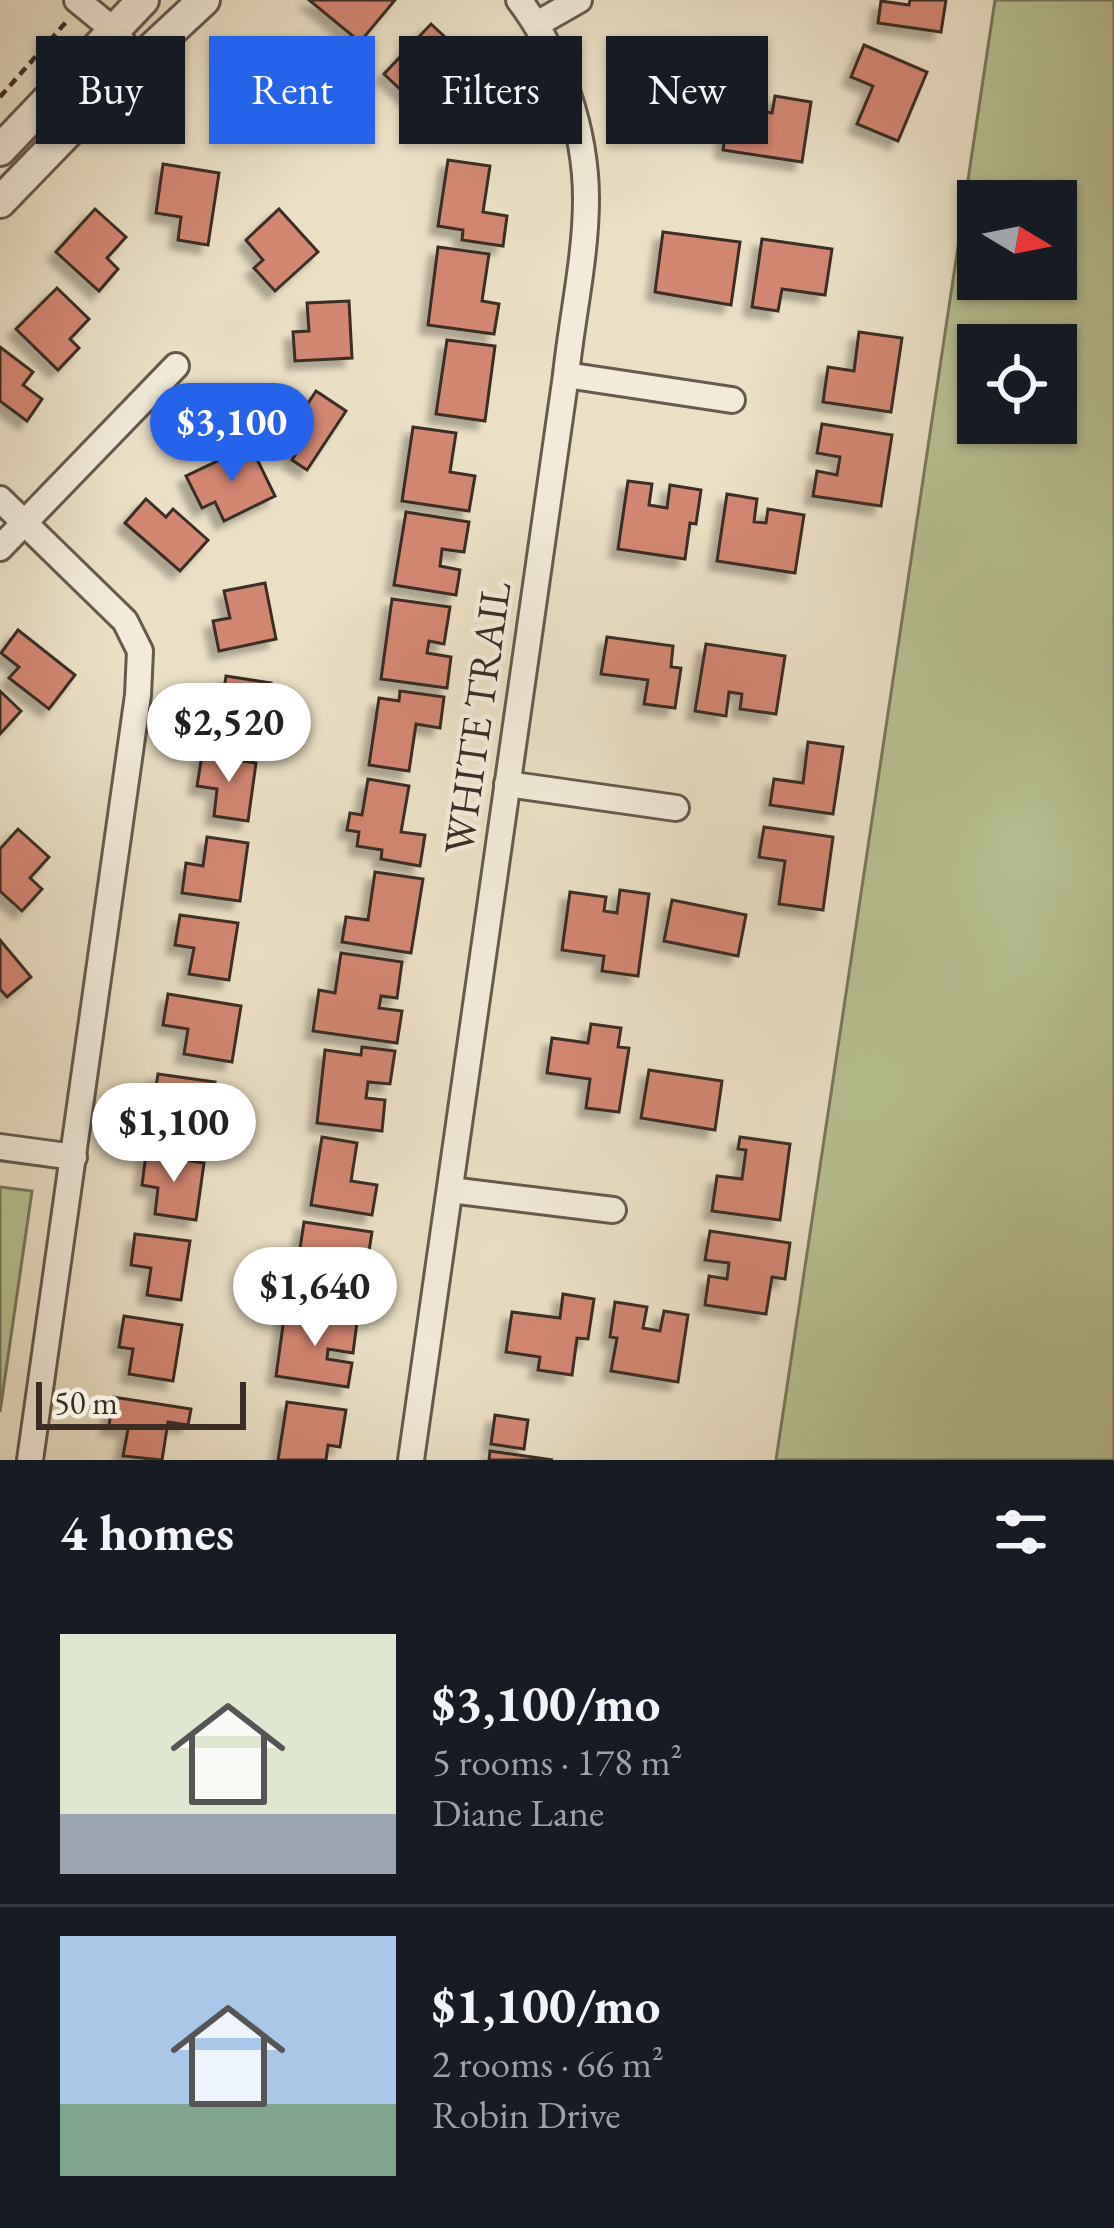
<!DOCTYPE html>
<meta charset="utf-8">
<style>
:root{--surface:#171b24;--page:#20242c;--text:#f1f3f6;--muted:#9ea1a6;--line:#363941;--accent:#2563eb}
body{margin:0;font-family:"EB Garamond",serif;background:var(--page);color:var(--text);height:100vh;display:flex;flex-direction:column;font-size:45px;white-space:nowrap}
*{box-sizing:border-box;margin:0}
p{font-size:39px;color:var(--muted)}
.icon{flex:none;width:66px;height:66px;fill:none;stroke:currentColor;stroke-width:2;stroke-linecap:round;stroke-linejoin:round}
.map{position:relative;height:1460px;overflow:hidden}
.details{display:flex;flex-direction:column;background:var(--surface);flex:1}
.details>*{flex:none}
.banner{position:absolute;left:36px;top:36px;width:1044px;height:108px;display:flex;gap:24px}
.needle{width:78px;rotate:100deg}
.tools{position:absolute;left:957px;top:180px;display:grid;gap:24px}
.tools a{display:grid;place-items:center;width:120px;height:120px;border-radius:0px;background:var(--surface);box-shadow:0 3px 9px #0004;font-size:60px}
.scale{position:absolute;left:36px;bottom:30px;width:210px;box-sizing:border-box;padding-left:12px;border:6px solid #3b2d24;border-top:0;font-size:33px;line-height:42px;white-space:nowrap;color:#3b2d24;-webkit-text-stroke:9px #f2ebd9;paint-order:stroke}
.price{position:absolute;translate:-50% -102px;padding:0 27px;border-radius:42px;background:#fff;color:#222;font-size:39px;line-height:78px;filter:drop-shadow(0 3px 6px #0008)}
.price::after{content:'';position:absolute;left:50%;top:72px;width:36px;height:27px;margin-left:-18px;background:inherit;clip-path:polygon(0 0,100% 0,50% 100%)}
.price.current{background:var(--accent);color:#fff}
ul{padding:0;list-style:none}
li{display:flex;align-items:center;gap:36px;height:300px;padding:0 60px}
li+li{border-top:3px solid var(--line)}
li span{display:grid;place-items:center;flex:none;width:336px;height:240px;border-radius:0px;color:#555}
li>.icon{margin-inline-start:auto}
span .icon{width:144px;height:144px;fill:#fffc;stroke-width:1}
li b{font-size:51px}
h2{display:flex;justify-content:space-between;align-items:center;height:144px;padding:0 60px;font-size:51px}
.tag{padding:0 42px;border-radius:0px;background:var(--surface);box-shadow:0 3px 9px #0004;font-size:42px;line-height:108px}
.tag.current{background:var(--accent);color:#fff}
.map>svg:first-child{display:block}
.green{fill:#b8c293;stroke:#7a785c;stroke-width:3;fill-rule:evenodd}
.building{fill:#d28772;stroke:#3b2d24;stroke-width:3;filter:url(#shadow)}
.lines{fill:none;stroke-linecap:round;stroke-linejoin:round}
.minor-casing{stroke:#675a4c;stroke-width:30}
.tertiary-casing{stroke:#675a4c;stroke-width:36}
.path{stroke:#3b2d24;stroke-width:4.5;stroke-dasharray:9 6;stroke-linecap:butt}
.minor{stroke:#f2ebd9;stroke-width:24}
.tertiary{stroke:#f2ebd9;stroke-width:30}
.labels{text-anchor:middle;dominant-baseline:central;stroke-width:9;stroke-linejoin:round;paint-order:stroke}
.street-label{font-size:42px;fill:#3b2d24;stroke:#f2ebd9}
</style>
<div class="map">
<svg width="1114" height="1460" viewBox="0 0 1114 1460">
<defs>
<filter id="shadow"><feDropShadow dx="-8" dy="8" stdDeviation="3" flood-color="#0004"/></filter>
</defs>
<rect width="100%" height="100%" fill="#ebe0c4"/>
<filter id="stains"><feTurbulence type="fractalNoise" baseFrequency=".00167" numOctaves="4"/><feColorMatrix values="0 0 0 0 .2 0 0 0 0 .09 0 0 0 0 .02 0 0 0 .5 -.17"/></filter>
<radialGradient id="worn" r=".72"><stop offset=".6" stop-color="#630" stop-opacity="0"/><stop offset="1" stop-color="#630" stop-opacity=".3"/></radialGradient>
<g class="green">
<path d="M995 0H1114V1460H776ZM978 201H1056V279H978ZM978 345H1056V423H978Z"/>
<polygon points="0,1187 32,1191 0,1412"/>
</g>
<g class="building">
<polygon points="309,0 395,0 360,42"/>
<polygon points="910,0 946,0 941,32 878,23 881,1 909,5"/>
<polygon points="431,24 457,48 439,67 469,94 439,126 384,74"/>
<polygon points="864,45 927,72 898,141 857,124 873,86 851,77"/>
<polygon points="651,54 724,65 717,114 644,103"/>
<polygon points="733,82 763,87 760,111 772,113 775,96 811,102 802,162 723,150"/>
<polygon points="448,160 490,166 483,212 507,216 503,246 462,240 463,230 438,226"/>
<polygon points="163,164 219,173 208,245 178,240 181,217 156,213"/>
<polygon points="95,209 126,237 107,258 118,269 99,291 56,252"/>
<polygon points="279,209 318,252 275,291 254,268 263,260 246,240"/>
<polygon points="663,232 740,242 731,305 655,292"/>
<polygon points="762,239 832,249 825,295 782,289 778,311 752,307"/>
<polygon points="438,247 489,254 482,301 499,304 494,334 428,325"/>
<polygon points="57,288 89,319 70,339 79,348 58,370 16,329"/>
<polygon points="349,301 352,358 295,361 293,332 309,331 307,303"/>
<polygon points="859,332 902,338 891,412 823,402 828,367 854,371"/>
<polygon points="447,340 495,346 485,421 436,414"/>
<polygon points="0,347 33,372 23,385 42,399 27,421 0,401"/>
<polygon points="316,391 346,411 307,470 292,460 298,450 268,430 285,404 301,414"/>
<polygon points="822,424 892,435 881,506 813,496 817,471 837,475 840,457 817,453"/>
<polygon points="413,427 456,433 450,472 475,476 469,511 402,501"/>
<polygon points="253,451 275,496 224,521 215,502 202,508 186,476 226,457 229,463"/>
<polygon points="628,481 652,484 649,505 667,508 670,485 701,490 696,524 690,523 685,559 618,549"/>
<polygon points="727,494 757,499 754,522 766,523 768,509 804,515 795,573 717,561"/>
<polygon points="146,499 166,517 173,509 208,540 180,571 125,523"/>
<polygon points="406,512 469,522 464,552 442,549 440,566 460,570 456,595 394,585"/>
<polygon points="265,583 276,639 219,651 213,621 230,618 224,591"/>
<polygon points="392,599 450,607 444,644 429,641 427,653 451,657 447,688 381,679"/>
<polygon points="18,630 75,675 49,709 9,678 19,667 1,653"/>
<polygon points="607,637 673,646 671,667 681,668 675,708 644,704 648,680 601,674"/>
<polygon points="706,644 785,656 776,714 740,709 742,694 729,692 726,716 695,711"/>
<polygon points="226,676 271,683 262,740 204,731 209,701 222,703"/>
<polygon points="0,691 21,711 0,734"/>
<polygon points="400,691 444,697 440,728 416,724 409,771 369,765 379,698 399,701"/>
<polygon points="808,742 843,747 833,814 770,805 774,779 803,783"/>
<polygon points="202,755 256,763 248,821 214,816 217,789 197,786"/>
<polygon points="368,779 409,786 401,832 425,835 420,866 381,859 382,850 357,846 359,832 347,830 350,813 362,815"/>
<polygon points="764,827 833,837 823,910 779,904 785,861 759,857"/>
<polygon points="18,829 49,857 30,878 42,889 22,911 0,891 0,849"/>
<polygon points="207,837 248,843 240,901 182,893 186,863 203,866"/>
<polygon points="375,872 423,879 411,953 342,942 346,917 368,920"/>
<polygon points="620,890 649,894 638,976 602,971 604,956 562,950 570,892 606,897 604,911 617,913"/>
<polygon points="672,900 746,915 738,956 664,941"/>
<polygon points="180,915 238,923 229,980 189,974 194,948 175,945"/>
<polygon points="0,940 31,977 7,997 0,989"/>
<polygon points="341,953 402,962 397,998 381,996 379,1008 402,1011 397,1043 313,1031 319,990 335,993"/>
<polygon points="168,994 241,1006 232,1062 184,1054 188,1029 163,1025"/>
<polygon points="591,1024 621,1028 618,1047 629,1048 619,1112 586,1108 590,1079 547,1073 552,1038 588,1043"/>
<polygon points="362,1047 395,1051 390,1084 368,1082 366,1098 385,1100 382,1131 317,1123 325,1050 361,1055"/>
<polygon points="649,1070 722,1081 715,1130 641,1118"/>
<polygon points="158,1074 215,1082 207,1139 166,1133 170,1108 153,1105"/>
<polygon points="322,1137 357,1143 351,1181 377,1185 372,1215 311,1205"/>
<polygon points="740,1137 790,1144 780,1220 712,1211 717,1176 742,1179 746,1150 738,1149"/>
<polygon points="146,1154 204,1163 196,1220 155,1214 158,1188 142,1185"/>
<polygon points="304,1222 372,1232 367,1264 341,1261 335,1301 293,1295"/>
<polygon points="710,1231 790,1243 785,1279 772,1277 766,1314 705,1305 709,1276 727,1279 729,1263 705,1260"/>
<polygon points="135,1234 190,1241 181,1300 147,1295 151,1268 131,1265"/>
<polygon points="563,1294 594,1299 588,1339 577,1338 572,1375 538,1370 540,1357 506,1352 512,1312 560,1318"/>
<polygon points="615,1302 647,1307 643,1328 660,1331 664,1311 688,1315 678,1382 611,1371 617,1338 610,1337"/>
<polygon points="285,1311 357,1322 353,1353 328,1349 327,1359 352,1363 348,1387 276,1376"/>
<polygon points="124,1316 182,1325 173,1381 129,1374 133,1349 119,1347"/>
<polygon points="113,1397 191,1409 188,1425 168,1422 162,1460 123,1456 128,1429 109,1426"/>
<polygon points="287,1402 346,1410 340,1447 328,1445 326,1460 278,1460"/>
<polygon points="495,1415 528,1420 524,1449 491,1444"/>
<polygon points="490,1451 553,1460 489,1460"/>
</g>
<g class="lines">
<defs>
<g id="minor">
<polyline points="77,0 116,32 136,63"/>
<polyline points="537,24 579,0"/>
<polyline points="566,375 732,400"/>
<polyline points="0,499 125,621 140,651 138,695 30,1460"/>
<polyline points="0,548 176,366"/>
<polyline points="507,784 676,808"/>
<polyline points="0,1147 74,1157"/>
<polyline points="450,1190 613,1210"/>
<path d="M411 1460 566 375C572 317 586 257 586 199 586 130 560 54 519 0"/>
</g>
<g id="tertiary">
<polyline points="0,150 143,0"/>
<polyline points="0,202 117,81 204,0"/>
</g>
</defs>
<use href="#minor" class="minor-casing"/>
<use href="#tertiary" class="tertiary-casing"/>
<polyline class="path" points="0,97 66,22"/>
<use href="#minor" class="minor"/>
<use href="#tertiary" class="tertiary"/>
</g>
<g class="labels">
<g class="street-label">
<text transform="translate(477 718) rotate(-82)">WHITE TRAIL</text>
</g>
</g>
<rect width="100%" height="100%" filter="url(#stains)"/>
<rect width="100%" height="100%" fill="url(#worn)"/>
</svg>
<div class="tools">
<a><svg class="needle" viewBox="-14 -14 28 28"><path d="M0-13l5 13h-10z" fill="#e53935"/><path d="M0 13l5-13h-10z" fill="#9ea1a6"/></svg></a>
<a><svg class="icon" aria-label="locate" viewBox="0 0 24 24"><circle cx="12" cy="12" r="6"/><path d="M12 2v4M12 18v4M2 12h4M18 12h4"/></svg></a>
</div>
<div class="scale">50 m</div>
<b class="price current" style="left:232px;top:485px">$3,100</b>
<b class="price" style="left:229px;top:785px">$2,520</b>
<b class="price" style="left:174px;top:1185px">$1,100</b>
<b class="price" style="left:315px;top:1349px">$1,640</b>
<div class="banner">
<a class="tag">Buy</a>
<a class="tag current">Rent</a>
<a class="tag">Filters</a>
<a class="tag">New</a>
</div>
</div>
<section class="details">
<h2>4 homes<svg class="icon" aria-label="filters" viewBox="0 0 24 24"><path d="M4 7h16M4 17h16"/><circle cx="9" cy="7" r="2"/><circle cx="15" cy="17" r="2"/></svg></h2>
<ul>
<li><span style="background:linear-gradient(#dfe7d0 75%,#9aa5b1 0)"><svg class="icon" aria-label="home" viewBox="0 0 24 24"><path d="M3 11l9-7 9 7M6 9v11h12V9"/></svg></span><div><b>$3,100/mo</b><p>5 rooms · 178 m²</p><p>Diane Lane</p></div></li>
<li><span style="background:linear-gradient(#a9c7e8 70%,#7fa58c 0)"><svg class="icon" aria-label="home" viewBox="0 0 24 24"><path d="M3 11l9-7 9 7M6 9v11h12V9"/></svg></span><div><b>$1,100/mo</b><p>2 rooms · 66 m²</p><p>Robin Drive</p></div></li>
</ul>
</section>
